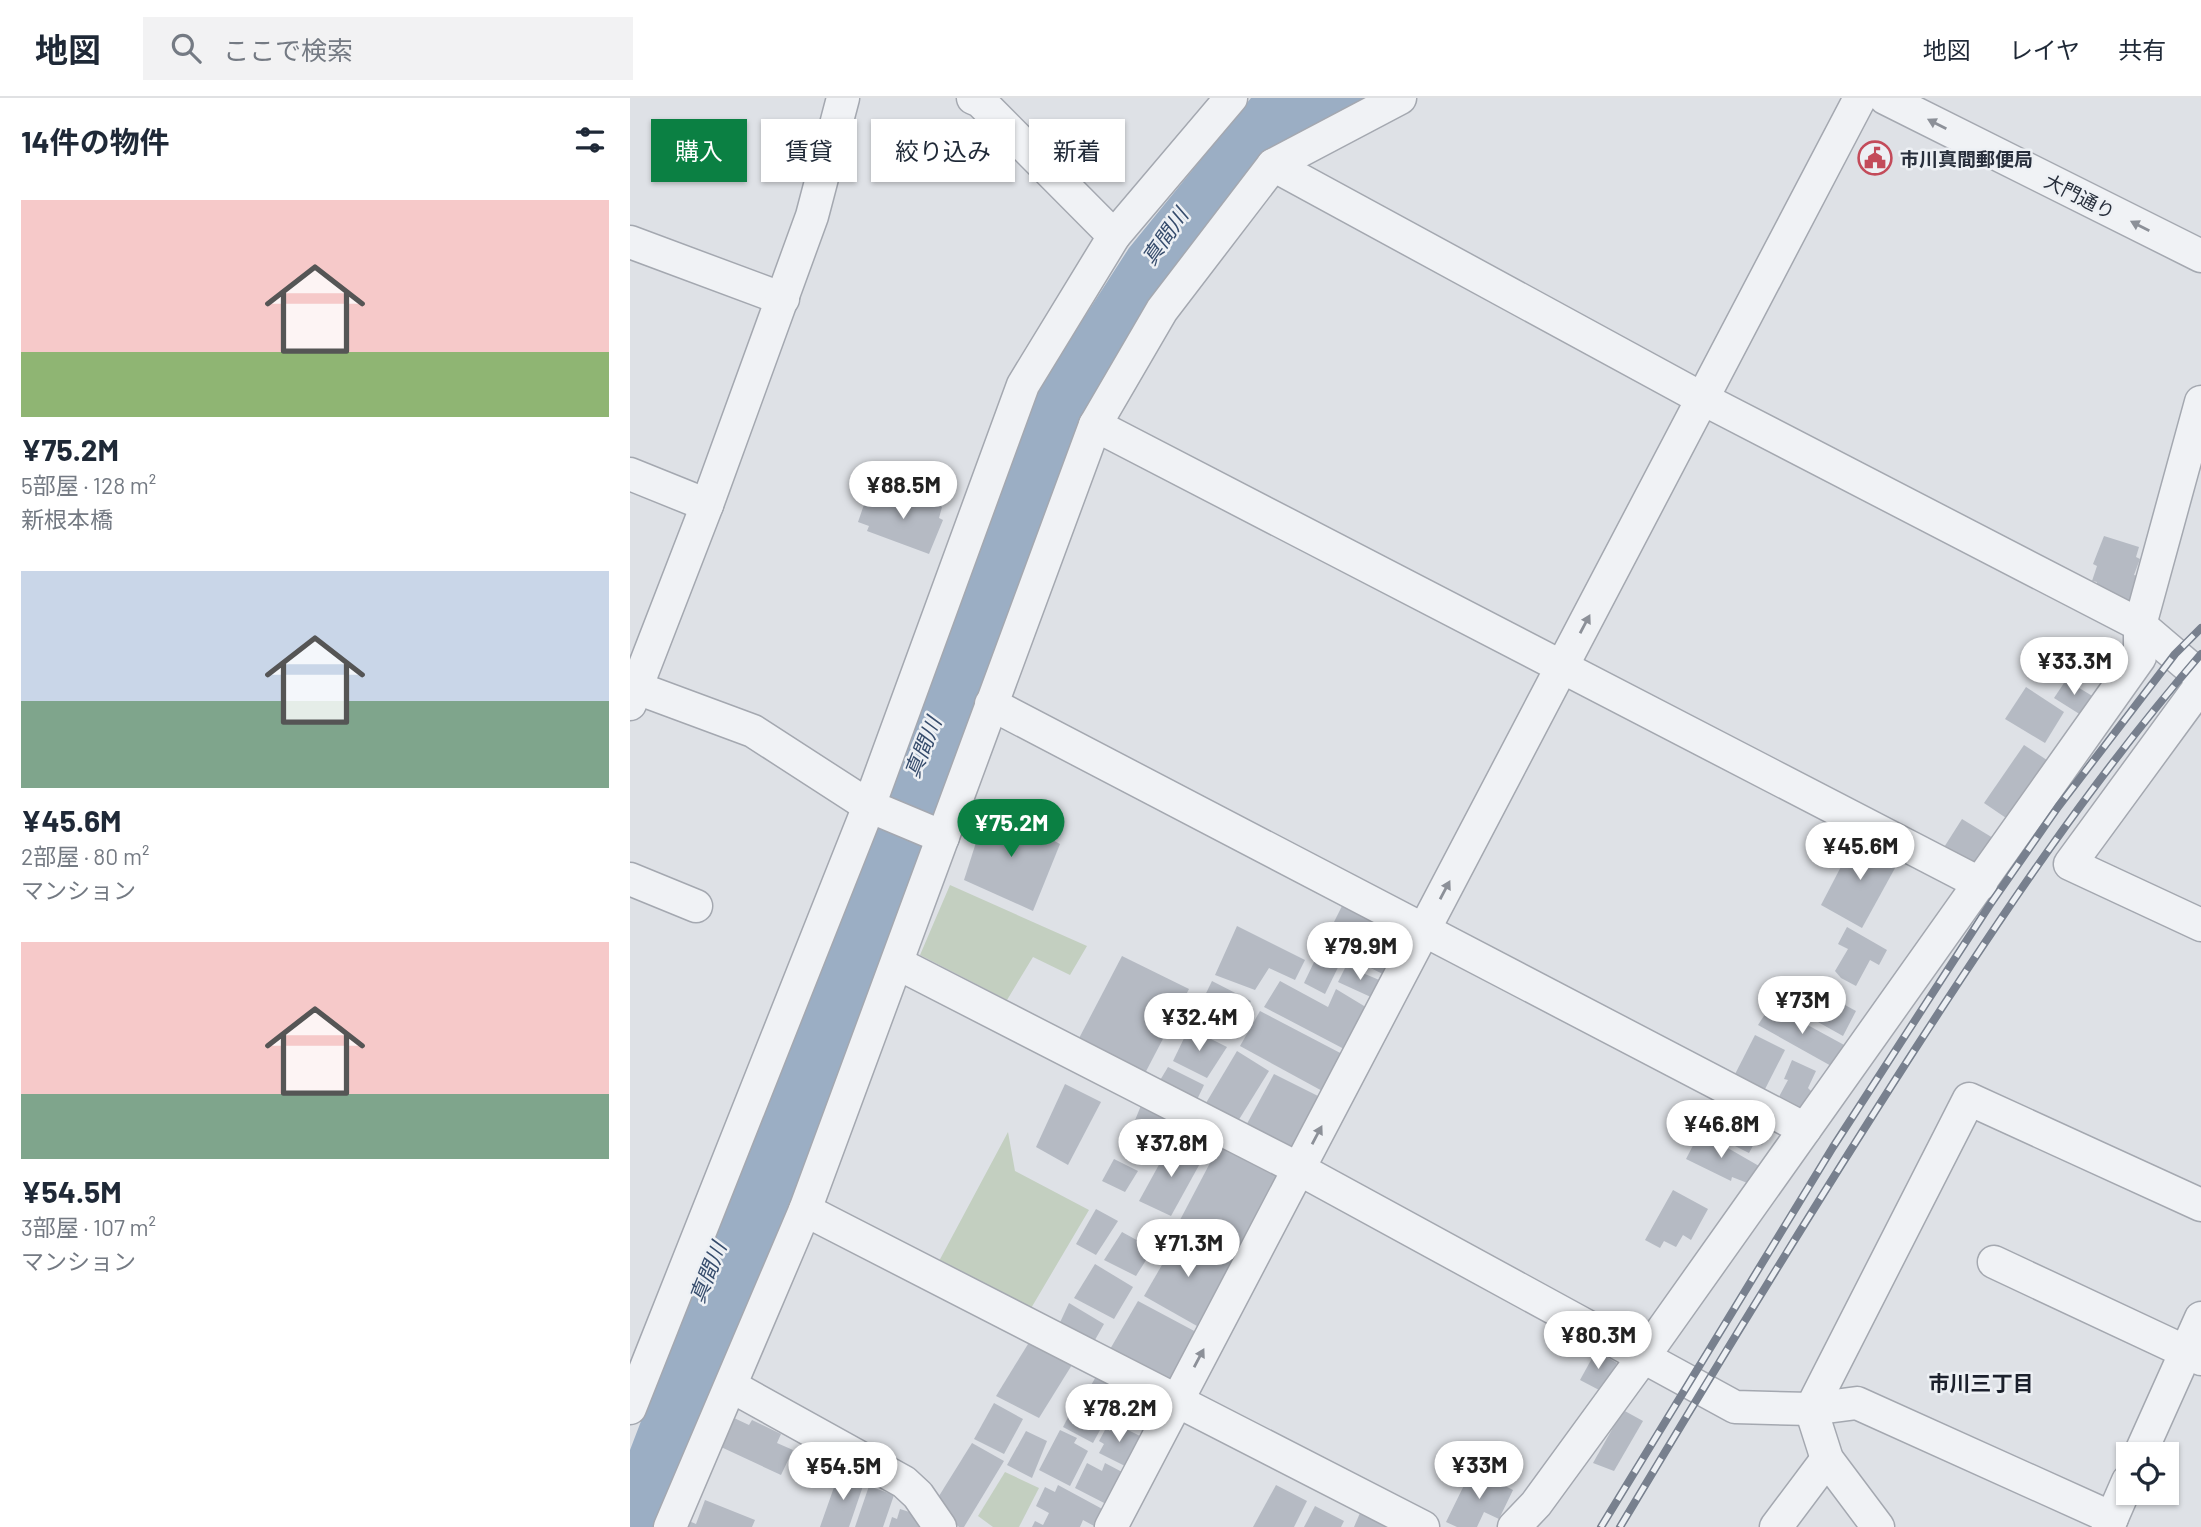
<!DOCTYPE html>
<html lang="ja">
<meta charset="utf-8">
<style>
:root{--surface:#fff;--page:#f2f2f3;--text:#1f2937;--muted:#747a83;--line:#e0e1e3;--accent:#0b8043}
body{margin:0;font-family:Barlow,"Noto Sans JP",sans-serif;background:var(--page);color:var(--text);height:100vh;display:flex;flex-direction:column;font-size:26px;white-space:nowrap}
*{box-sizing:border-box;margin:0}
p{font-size:23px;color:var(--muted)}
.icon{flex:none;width:38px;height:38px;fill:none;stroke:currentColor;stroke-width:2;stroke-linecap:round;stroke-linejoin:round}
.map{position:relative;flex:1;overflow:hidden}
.details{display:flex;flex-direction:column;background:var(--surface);width:630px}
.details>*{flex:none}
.banner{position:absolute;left:21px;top:21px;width:665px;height:63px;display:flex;gap:14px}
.fabs{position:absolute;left:1486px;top:1344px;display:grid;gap:14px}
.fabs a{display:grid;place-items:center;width:63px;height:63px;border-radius:0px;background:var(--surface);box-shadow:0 2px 5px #0004;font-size:35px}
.price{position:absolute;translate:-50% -60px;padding:0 16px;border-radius:24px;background:#fff;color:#222;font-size:23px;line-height:46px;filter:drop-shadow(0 2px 4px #0008)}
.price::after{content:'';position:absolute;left:50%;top:42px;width:21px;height:16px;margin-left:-10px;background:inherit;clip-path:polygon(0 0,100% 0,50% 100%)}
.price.active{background:var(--accent);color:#fff}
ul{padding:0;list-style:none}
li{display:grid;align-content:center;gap:14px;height:371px;padding:0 21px}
li span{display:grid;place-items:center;height:217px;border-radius:0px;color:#555}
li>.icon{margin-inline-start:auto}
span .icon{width:126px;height:126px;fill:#fffc;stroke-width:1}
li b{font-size:30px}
h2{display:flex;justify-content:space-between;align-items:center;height:84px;padding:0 21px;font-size:30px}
.pill{padding:0 24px;border-radius:0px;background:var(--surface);box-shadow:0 2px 5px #0004;font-size:24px;line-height:63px}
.pill.active{background:var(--accent);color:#fff}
header{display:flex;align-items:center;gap:42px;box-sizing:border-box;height:98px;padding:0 35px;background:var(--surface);border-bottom:2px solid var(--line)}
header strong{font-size:33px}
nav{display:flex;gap:38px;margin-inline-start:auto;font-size:24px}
.search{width:490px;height:63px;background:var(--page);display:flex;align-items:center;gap:18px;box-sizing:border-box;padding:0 24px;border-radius:0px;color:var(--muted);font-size:26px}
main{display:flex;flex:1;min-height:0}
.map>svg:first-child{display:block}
.green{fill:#c3cfc0}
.water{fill:#9baec4}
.building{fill:#b5bac3}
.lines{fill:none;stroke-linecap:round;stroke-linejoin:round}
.minor-casing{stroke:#a4a8b0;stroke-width:35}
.minor{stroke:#f0f2f5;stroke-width:32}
.rail-casing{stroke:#78808e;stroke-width:8}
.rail{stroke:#edf0f4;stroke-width:5;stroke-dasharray:16;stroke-linecap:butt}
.oneway{fill:#8c9098}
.labels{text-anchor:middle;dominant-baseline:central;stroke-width:5;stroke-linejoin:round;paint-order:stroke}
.poi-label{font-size:19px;font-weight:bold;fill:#282f3c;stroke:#edf0f4;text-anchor:start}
.street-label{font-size:19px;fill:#282f3c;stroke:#edf0f4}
.water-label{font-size:21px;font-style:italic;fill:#364c6c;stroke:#edf0f4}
.neighbourhood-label{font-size:21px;font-weight:bold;fill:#1b202c;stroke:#edf0f4}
</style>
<header>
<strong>地図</strong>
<div class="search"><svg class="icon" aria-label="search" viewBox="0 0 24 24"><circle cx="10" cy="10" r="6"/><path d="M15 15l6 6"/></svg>ここで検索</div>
<nav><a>地図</a><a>レイヤ</a><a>共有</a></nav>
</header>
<main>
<section class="details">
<h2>14件の物件<svg class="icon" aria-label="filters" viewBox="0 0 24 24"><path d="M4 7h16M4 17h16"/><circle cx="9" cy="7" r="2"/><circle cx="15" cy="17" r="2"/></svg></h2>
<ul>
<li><span style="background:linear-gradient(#f6c9c9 70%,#8fb573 0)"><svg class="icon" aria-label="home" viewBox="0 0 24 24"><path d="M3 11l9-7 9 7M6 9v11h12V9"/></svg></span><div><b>¥75.2M</b><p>5部屋 · 128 m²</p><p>新根本橋</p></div></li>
<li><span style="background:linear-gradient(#c9d6e8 60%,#7fa58c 0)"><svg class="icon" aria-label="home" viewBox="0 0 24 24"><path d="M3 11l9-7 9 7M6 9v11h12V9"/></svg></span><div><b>¥45.6M</b><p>2部屋 · 80 m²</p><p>マンション</p></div></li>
<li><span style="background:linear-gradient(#f6c9c9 70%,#7fa58c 0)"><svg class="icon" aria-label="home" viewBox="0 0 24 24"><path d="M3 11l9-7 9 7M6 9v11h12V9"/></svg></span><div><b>¥54.5M</b><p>3部屋 · 107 m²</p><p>マンション</p></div></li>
</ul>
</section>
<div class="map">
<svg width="1571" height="1429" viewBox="0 0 1571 1429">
<rect width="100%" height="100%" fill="#dee1e6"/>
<g class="green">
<polygon points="320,787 457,848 440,877 403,859 377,902 290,857"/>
<polygon points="378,1034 385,1073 459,1112 400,1212 308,1165"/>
<polygon points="375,1374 409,1390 389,1429 363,1429 348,1418"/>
</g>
<polygon class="water" points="621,0 739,0 634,55 453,319 161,1103 26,1429 0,1429 0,1352 404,297 499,150"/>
<g class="building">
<polygon points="238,395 278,409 283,396 312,409 309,420 313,422 299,456 237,433 239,428 228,424"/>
<polygon points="1474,438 1509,449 1506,459 1510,461 1504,477 1508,478 1499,503 1464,491 1467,484 1462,483 1467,468 1463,466"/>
<polygon points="1436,582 1464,599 1451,617 1424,600"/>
<polygon points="1396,589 1434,614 1415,645 1375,621"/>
<polygon points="1394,647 1420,664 1379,722 1354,705"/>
<polygon points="358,707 430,746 403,813 334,782"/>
<polygon points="1332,721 1363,740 1344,773 1311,754"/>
<polygon points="1227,738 1270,761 1232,830 1191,807"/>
<polygon points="713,806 777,837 757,878 724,862 731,847 699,834"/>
<polygon points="607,828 675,862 665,882 639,870 625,892 585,877"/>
<polygon points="1217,829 1257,852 1249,867 1240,862 1226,888 1211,880 1205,873 1218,851 1208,846"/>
<polygon points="696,839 717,851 695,896 674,885"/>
<polygon points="492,858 559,891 512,981 446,946"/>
<polygon points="716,868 754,884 743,900 708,884"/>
<polygon points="582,883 621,903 601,940 563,922"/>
<polygon points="650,883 698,909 706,891 739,911 716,952 634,909"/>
<polygon points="1193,895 1226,913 1213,938 1179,919"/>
<polygon points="1141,907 1216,948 1203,969 1128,927"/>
<polygon points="630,913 716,958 696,995 610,948"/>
<polygon points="559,930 597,949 577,980 543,963"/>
<polygon points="1125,937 1155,952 1132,997 1102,982"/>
<polygon points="607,953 639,973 605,1028 573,1010"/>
<polygon points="1162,962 1186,973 1178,990 1182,994 1170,1017 1145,1006 1158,982 1154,981"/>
<polygon points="538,969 574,987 564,1008 526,989"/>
<polygon points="644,976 692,1000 661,1057 613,1033"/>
<polygon points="435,986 471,1004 438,1067 406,1049"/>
<polygon points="1086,1002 1141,1032 1132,1047 1125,1044 1119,1055 1081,1036 1084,1029 1074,1024"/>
<polygon points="512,1005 542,1019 514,1061 493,1052"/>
<polygon points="1070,1034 1129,1068 1120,1086 1102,1079 1101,1083 1056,1061"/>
<polygon points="542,1043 573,1060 541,1118 509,1103"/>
<polygon points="591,1044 653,1075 607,1154 550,1122"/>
<polygon points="484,1061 508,1073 495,1094 472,1083"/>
<polygon points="1043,1092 1078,1111 1061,1142 1053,1137 1046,1149 1034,1143 1030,1150 1015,1142"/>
<polygon points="466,1111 488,1123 466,1157 446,1146"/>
<polygon points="492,1134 523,1151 506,1178 474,1162"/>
<polygon points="551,1134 602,1162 567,1228 514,1198"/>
<polygon points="465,1166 503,1189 484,1221 444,1200"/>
<polygon points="508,1203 568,1235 541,1284 479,1253"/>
<polygon points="439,1205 474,1226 461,1249 427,1231"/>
<polygon points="403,1238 445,1262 409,1320 366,1298"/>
<polygon points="966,1253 987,1265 971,1293 950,1282"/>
<polygon points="469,1273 491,1284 476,1312 454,1300"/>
<polygon points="497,1284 513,1292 508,1301 527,1311 515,1334 480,1316"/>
<polygon points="447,1302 477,1319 463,1345 433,1329"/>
<polygon points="364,1305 393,1321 374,1356 344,1341"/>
<polygon points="993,1312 1013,1323 984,1373 963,1365"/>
<polygon points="104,1320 119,1327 122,1322 151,1336 147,1345 163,1352 151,1377 91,1349"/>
<polygon points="484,1325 512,1339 497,1369 469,1355 474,1346 469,1343 476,1330 480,1333"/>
<polygon points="430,1332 447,1340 444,1345 458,1353 440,1388 409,1372"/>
<polygon points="396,1333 417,1343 402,1380 377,1367"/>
<polygon points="342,1345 374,1363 334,1429 329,1429 304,1406"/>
<polygon points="457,1365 472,1373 475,1365 494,1375 478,1407 445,1390"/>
<polygon points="842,1371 883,1392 869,1421 854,1414 847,1429 827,1429 816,1424"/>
<polygon points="209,1375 234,1385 219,1429 190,1429"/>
<polygon points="428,1387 476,1413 466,1429 453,1422 450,1429 402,1429 405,1423 413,1427 419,1415 406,1408 415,1389 425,1394"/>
<polygon points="646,1387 677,1403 664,1429 623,1429"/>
<polygon points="239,1388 264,1397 253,1429 225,1429"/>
<polygon points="75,1402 125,1422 122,1429 57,1429 59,1423 66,1426"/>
<polygon points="685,1408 714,1423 711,1429 674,1429"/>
<polygon points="733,1408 757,1426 756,1429 724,1429"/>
<polygon points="270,1411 295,1419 292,1429 259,1429 262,1419 267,1421"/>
</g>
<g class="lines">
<defs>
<g id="minor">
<polyline points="343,0 350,3 484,138"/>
<polyline points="1255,0 1571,158"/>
<polyline points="643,67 1073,301 1510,527 1571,579"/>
<polyline points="0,144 153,201"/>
<polyline points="465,327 1351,786"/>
<polyline points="0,376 77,407"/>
<polyline points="1571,587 1440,766 1571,827"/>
<polyline points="7,590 123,633 239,708 313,739"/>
<polyline points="0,606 77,407 182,118 213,0"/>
<polyline points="361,606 1175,1031"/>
<polyline points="0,781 66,808"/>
<polyline points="267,865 669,1071 1105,1309 1181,1311 1227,1305 1482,1420"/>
<polyline points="175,1112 793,1429"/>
<polyline points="1364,1164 1571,1261"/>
<polyline points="101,1288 274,1384 288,1397 310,1429"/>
<polyline points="0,1310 239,708 393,287 484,138 601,0"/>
<polyline points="1510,1356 1571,1220"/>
<polyline points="40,1429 175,1112 465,327 532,212 643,67 770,0"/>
<polyline points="481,1429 1230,0"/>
<polyline points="884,1429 906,1406 1014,1258 1510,559 1510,527 1571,304"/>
<polyline points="1146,1429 1197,1361"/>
<polyline points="1248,1429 1197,1361 1181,1311 1339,1001 1571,1107"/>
<polyline points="1478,1429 1498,1383"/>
</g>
</defs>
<use href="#minor" class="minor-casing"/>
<use href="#minor" class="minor"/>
<defs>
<g id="rail">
<polyline points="971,1429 1203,1049 1359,808 1428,709 1545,556 1571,530"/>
<path d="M990 1429C1084 1272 1179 1116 1278 962 1369 821 1461 683 1571 556"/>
</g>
</defs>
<use href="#rail" class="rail-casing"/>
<use href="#rail" class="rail"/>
</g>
<defs><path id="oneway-solid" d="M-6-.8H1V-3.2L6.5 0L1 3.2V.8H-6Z" transform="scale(1.75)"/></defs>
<g class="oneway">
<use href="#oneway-solid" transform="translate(1307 26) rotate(-153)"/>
<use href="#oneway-solid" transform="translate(1510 128) rotate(-153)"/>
<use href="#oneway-solid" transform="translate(955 526) rotate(-62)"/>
<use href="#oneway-solid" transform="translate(815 792) rotate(-62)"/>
<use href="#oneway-solid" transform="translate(687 1037) rotate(-62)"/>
<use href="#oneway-solid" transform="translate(569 1260) rotate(-62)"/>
</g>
<defs>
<symbol id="civic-ring" viewBox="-11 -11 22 22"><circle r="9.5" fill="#edf0f4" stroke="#c34b5a" stroke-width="1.5"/><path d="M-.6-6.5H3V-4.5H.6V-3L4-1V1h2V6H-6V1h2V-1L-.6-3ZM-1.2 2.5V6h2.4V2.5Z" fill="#c34b5a"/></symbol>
</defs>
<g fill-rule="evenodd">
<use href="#civic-ring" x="1226" y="41" width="38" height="38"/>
</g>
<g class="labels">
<g class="poi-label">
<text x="1270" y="60">市川真間郵便局</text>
</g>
<g class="street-label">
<text transform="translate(1450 98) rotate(27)">大門通り</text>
</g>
<g class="water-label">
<text transform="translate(534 138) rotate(-55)">真間川</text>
<text transform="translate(292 649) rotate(-68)">真間川</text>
<text transform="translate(77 1174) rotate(-68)">真間川</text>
</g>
<g class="neighbourhood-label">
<text x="1351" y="1284">市川三丁目</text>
</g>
</g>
</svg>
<div class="fabs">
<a><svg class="icon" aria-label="locate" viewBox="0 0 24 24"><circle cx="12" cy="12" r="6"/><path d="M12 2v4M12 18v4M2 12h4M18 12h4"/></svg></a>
</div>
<b class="price" style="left:273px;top:423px">¥88.5M</b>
<b class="price" style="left:1444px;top:599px">¥33.3M</b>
<b class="price active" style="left:381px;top:761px">¥75.2M</b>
<b class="price" style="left:1230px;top:784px">¥45.6M</b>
<b class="price" style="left:730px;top:884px">¥79.9M</b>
<b class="price" style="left:1172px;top:938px">¥73M</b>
<b class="price" style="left:569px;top:955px">¥32.4M</b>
<b class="price" style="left:1091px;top:1062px">¥46.8M</b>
<b class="price" style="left:541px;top:1081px">¥37.8M</b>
<b class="price" style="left:558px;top:1181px">¥71.3M</b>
<b class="price" style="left:968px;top:1273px">¥80.3M</b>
<b class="price" style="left:489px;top:1346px">¥78.2M</b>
<b class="price" style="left:849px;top:1403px">¥33M</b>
<b class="price" style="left:213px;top:1404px">¥54.5M</b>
<div class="banner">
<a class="pill active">購入</a>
<a class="pill">賃貸</a>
<a class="pill">絞り込み</a>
<a class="pill">新着</a>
</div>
</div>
</main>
